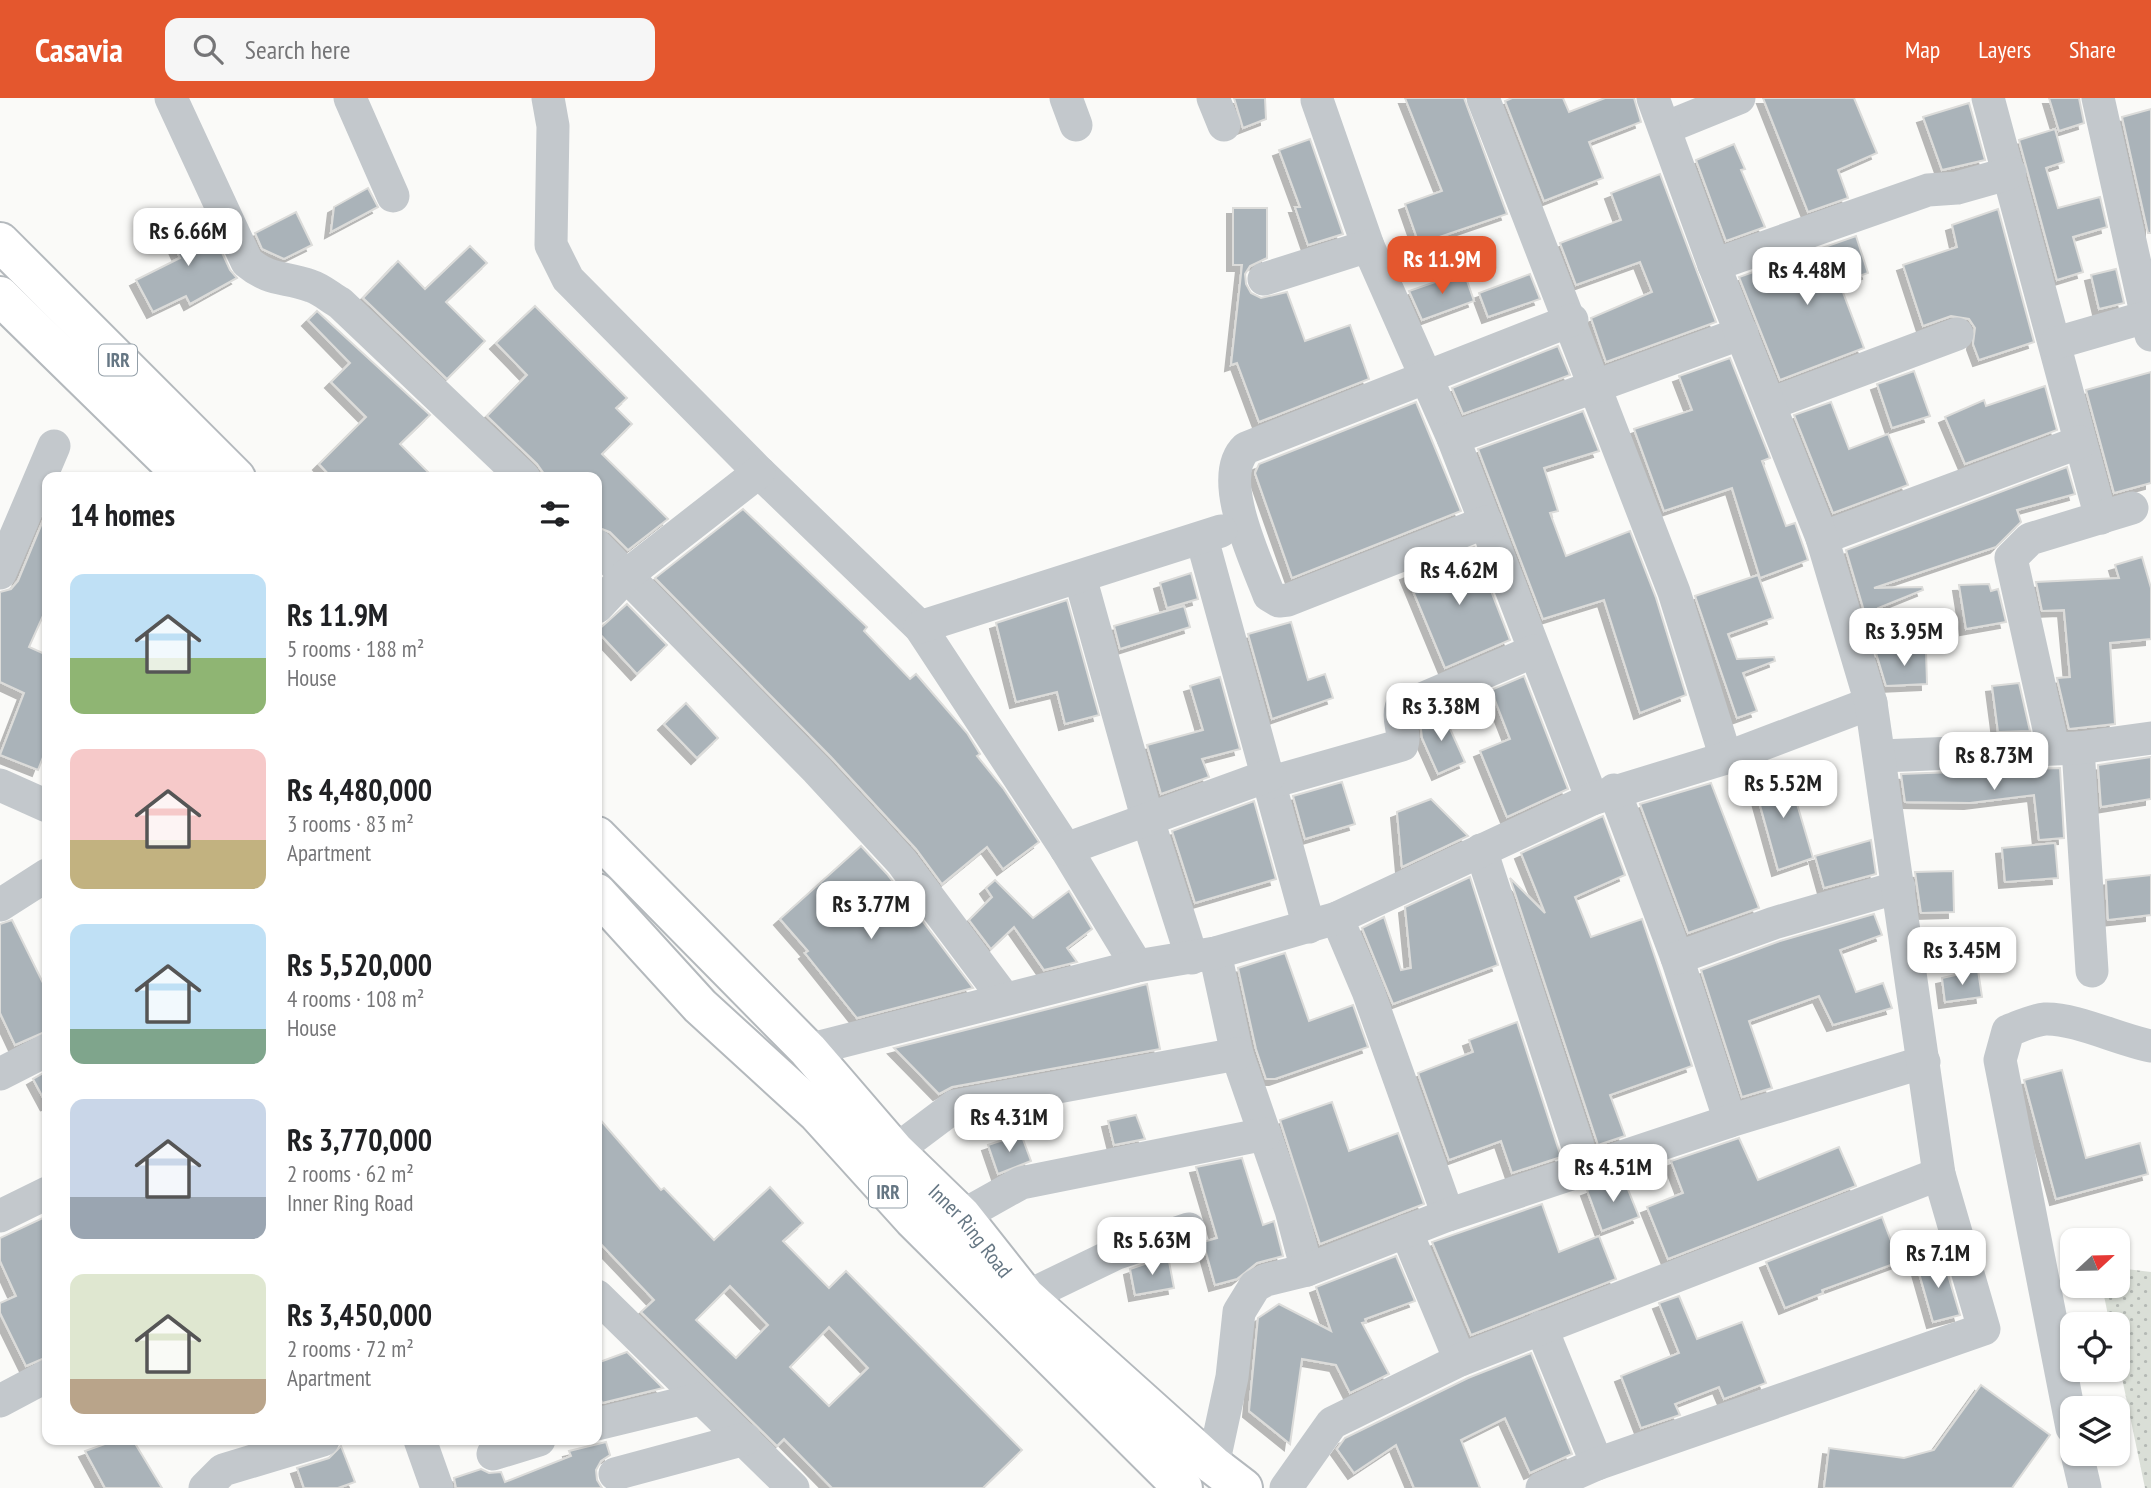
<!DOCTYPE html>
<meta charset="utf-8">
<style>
:root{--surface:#fff;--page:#f6f6f6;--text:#202124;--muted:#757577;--accent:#e4572e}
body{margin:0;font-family:"PT Sans Narrow",sans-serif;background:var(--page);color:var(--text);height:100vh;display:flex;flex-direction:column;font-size:26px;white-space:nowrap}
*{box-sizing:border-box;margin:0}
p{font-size:23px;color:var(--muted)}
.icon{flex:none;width:38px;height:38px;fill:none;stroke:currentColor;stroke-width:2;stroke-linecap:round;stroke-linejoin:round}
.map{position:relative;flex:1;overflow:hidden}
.sheet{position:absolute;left:42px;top:374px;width:560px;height:973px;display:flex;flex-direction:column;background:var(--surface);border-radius:14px;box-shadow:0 2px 5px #0004}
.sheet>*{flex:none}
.needle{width:46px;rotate:68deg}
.tools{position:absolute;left:2060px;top:1130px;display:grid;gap:14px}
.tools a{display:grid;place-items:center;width:70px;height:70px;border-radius:14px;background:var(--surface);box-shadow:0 2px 5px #0004;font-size:35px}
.price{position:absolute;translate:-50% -60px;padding:0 16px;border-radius:14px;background:#fff;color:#222;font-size:23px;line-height:46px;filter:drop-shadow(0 2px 4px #0008)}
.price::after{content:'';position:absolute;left:50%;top:42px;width:21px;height:16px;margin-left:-10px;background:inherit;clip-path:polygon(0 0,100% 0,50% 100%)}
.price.current{background:var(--accent);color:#fff}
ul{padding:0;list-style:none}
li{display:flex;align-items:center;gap:21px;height:175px;padding:0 28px}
li span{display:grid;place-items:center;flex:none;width:196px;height:140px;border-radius:14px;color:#555}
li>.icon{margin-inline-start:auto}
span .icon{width:84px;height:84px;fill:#fffc;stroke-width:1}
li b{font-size:30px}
h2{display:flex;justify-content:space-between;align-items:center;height:84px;padding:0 28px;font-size:30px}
header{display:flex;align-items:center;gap:42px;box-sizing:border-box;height:98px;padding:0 35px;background:var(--accent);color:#fff}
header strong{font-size:33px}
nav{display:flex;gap:38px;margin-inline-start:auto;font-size:24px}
.search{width:490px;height:63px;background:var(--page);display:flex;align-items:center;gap:18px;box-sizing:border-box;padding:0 24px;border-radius:14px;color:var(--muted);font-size:26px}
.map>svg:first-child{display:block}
.park{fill:url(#park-dots)}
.building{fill:#aab3b9;stroke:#dcdcda;stroke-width:2;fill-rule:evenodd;filter:url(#shadow)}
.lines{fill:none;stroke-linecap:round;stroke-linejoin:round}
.highway-casing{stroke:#b4b9bd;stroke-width:42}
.street{stroke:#c3c8cc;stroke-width:33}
.highway{stroke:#fff;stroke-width:38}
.labels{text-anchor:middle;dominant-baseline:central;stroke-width:7;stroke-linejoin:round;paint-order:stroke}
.shield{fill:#fff;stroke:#939fa8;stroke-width:2}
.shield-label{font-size:19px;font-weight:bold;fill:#657683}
.street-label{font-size:21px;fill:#657683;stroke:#fff}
</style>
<header>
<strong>Casavia</strong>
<div class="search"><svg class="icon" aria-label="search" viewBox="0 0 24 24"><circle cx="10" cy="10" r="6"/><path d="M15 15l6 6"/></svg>Search here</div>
<nav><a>Map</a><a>Layers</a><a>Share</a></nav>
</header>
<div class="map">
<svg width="2151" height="1390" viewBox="0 0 2151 1390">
<defs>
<pattern id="park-dots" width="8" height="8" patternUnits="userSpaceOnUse" patternTransform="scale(1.75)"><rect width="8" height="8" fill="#dadfd7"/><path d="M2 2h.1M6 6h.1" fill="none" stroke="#b4b9b4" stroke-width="1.8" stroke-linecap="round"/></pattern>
<filter id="shadow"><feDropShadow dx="-6" dy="6" stdDeviation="0" flood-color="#0004"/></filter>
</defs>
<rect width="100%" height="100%" fill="#fafaf8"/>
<polygon class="park" points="2118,1170 2151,1174 2151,1390 2145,1390 2118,1261 2118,1227 2110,1227 2102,1188 2118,1188"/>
<g class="building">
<polygon points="1234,0 1265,0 1266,21 1243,30"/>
<polygon points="1405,0 1464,0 1507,116 1419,146 1405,106 1442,93"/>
<polygon points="1512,0 1563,0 1569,14 1605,0 1634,0 1641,24 1589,44 1603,80 1544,103 1505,3"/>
<polygon points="1763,0 1854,0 1877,55 1838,72 1848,100 1808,114"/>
<polygon points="2049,0 2079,0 2084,25 2059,33"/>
<polygon points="1969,5 1985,62 1942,72 1923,19"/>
<polygon points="2151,11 2151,135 2148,135 2122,19"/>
<polygon points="2055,31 2064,64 2046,70 2058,110 2100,99 2107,129 2073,139 2083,174 2057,182 2019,42"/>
<polygon points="1310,41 1343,136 1308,147 1295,109 1300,109 1279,52"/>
<polygon points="1734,46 1745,71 1741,72 1765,129 1726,143 1696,62"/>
<polygon points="1660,76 1716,224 1606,264 1591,220 1652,194 1640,164 1576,187 1560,145 1621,122 1611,95"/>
<polygon points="368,90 378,109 331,134 334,109"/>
<polygon points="1233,110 1267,110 1267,160 1250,168 1245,176 1246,186 1251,195 1261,200 1287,194 1305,243 1350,227 1369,281 1259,324 1237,265 1231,267 1242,167 1233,167"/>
<polygon points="1998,111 2034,244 1979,262 1973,246 1975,230 1969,221 1951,218 1923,228 1903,167 1957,149 1952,127"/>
<polygon points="296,114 312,147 284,161 262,151 255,135"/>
<polygon points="205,118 230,172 237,180 190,206 186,198 153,214 136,182 180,160 168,134"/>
<polygon points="1856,138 1868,175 1845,183 1846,187 1841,189 1864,250 1780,282 1739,179"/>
<polygon points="470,148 487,165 446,204 485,243 447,281 363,200 398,163 425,191"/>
<polygon points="2116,171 2124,205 2099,211 2091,177"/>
<polygon points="1464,174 1474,203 1422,222 1409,193"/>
<polygon points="1530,176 1540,201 1488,219 1479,195"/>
<polygon points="535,208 627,300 616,310 632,326 602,356 668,421 628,452 610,434 597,429 597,380 547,380 537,366 487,318 527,277 496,245"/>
<polygon points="317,213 430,317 400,346 434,380 332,380 319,366 366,319 331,284 350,265 308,222"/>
<polygon points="1558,248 1570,277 1463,316 1452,290"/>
<polygon points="1730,260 1770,360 1762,363 1786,428 1795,425 1808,462 1760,480 1732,390 1664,413 1634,331 1692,312 1679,278"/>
<polygon points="1914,273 1930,318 1892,330 1877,286"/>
<polygon points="2151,274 2151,385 2114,395 2086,292"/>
<polygon points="2045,288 2057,332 1965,366 1945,319 1984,302 1986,308"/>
<polygon points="1416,304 1461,413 1292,480 1255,375 1259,366"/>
<polygon points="1831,304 1849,351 1888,336 1908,387 1833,415 1794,317"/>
<polygon points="1583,313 1599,353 1544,370 1558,413 1550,415 1566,458 1630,433 1656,500 1686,597 1640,615 1604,502 1543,521 1478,351"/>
<polygon points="2067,369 2075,396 2017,412 2021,424 1996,449 1874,490 1922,489 1923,492 1878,510 1885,547 1875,550 1846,452"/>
<polygon points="743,411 867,529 864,533 910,581 916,576 967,635 980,656 977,658 1003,690 1039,744 1003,771 987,749 942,786 916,751 831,659 655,480"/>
<polygon points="47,413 47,509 29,549 47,557 47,649 38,672 0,657 24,595 0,584 0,494 11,491 18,483"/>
<polygon points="1474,449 1510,542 1445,570 1406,476"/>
<polygon points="2142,459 2151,490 2151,541 2110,545 2115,626 2069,631 2057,580 2070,579 2064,512 2042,513 2036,484 2119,480 2115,467"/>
<polygon points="1191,475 1198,501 1167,510 1160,485"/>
<polygon points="1758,477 1773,520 1728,536 1737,561 1774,559 1775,563 1743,575 1757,613 1737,620 1695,498"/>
<polygon points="1989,486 1991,493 1998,491 2006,524 1966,531 1959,487"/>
<polygon points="1067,502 1099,617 1065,626 1057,594 1016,604 996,525"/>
<polygon points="627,506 667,547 637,576 597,533"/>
<polygon points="1184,508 1190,529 1120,551 1114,528"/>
<polygon points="1291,524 1308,582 1325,576 1333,600 1272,621 1248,536"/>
<polygon points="1926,552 1927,586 1886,588 1876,555"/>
<polygon points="1524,578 1568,691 1507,719 1480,653 1510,641 1491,592"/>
<polygon points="1220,579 1240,651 1202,661 1209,679 1161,696 1147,647 1203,632 1190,588"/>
<polygon points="2019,585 2030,633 1998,634 1992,588"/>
<polygon points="686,605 718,640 697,660 664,626"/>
<polygon points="1442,613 1465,664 1438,676 1422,640 1420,623"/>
<polygon points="2151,659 2151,701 2101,709 2098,667"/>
<polygon points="2060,670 2064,740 2039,742 2034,697 1970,705 1905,704 1901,676"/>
<polygon points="1787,672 1813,760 1778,772 1753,682"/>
<polygon points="1342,684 1355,726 1305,741 1293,698"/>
<polygon points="1711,685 1759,810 1688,835 1640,706"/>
<polygon points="1431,701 1468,738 1402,769 1397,714"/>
<polygon points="1254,703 1276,781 1195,805 1172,733"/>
<polygon points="1603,718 1625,777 1575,799 1591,839 1642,821 1692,968 1610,997 1625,1038 1598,1047 1510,780 1545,815 1521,755"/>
<polygon points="1871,742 1876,776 1824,790 1815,758"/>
<polygon points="2055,745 2058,780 2005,784 2002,750"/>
<polygon points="861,748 887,776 973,890 857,920 805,855 808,853 780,821"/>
<polygon points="1953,773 1954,814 1921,815 1915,774"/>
<polygon points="2151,777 2151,817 2108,822 2106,782"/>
<polygon points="1470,779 1498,867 1393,906 1362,830 1384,819 1401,872 1411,870 1405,809"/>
<polygon points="995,782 1033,820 1069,793 1092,831 1067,850 1077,864 1044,872 1014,829 991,851 969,822 992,799 986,790"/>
<polygon points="1874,816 1882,837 1840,852 1856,894 1883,885 1892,910 1833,927 1819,898 1749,923 1772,990 1742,999 1701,872 1780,843"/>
<polygon points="12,822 47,893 47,933 15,947 0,915 0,826"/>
<polygon points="1285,855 1309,923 1353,907 1368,949 1275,981 1266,981 1256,951 1238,870"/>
<polygon points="1978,872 1982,899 1945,904 1942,880"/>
<polygon points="1147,886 1160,951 952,989 939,996 894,950"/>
<polygon points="1517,924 1561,1059 1512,1075 1501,1043 1449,1062 1418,975 1473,954 1469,942"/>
<polygon points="2062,972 2086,1060 2140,1045 2148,1076 2056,1101 2024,982"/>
<polygon points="47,973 47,1007 33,981"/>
<polygon points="1332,1004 1349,1053 1398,1035 1424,1106 1320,1146 1280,1022"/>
<polygon points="1136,1017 1145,1041 1114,1047 1108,1023"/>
<path d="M597 1018 661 1092 664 1090 714 1142 770 1089 803 1125 783 1143 829 1190 846 1173 1022 1352 983 1390H832L784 1341 777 1348 641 1214 654 1202 597 1142ZM730 1188 768 1227 736 1260 696 1222ZM829 1229 868 1270 829 1308 790 1269Z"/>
<polygon points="1021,1036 1031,1063 998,1076 988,1047"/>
<polygon points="1739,1040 1758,1082 1839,1049 1856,1088 1668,1161 1647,1109 1683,1095 1671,1063"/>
<polygon points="1242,1060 1263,1127 1274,1123 1283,1158 1257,1165 1237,1181 1215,1187 1203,1144 1217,1140 1196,1069"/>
<polygon points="1623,1079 1639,1119 1602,1133 1587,1092"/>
<polygon points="1542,1106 1559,1154 1599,1138 1616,1181 1471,1237 1432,1144"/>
<polygon points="47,1118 47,1259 26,1268 0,1215 0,1205 16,1198 0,1163 0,1140"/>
<polygon points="1882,1119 1899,1164 1822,1192 1823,1195 1785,1210 1766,1164"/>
<polygon points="1168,1158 1174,1190 1135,1197 1130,1171"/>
<polygon points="1396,1158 1415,1203 1365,1221 1366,1224 1362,1225 1389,1276 1350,1295 1336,1267 1302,1261 1290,1346 1249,1313 1258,1220 1279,1206 1331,1233 1316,1189"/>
<polygon points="1943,1160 1960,1217 1933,1224 1917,1168"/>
<polygon points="1679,1198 1697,1241 1742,1224 1766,1285 1724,1301 1719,1289 1675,1306 1680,1317 1641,1330 1621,1278 1679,1255 1659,1205"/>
<polygon points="627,1254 663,1290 602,1305 597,1289 597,1265"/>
<polygon points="1531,1255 1572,1356 1530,1375 1505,1320 1461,1342 1480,1390 1414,1390 1396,1347 1354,1375 1337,1351 1345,1340 1468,1280"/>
<polygon points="1981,1287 2050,1337 2012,1390 1824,1390 1829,1350 1904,1360 1934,1352"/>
<polygon points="116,1342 133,1342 162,1390 105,1390 85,1353"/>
<polygon points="606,1344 610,1357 601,1363 596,1372 597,1382 602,1390 456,1390 454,1380 481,1371 489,1375 501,1374 505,1384 571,1358 569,1353"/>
<polygon points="341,1348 355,1384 338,1390 304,1390 297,1370 329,1360"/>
</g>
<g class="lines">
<defs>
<g id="highway">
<polyline points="0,144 236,380"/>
<polyline points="0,198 186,380"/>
<path id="s1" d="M597 738 808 952 895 1053 962 1118 1026 1199 1213 1367 1243 1390"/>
<polyline points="597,795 700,908 817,1015 913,1121 1183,1390"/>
</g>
</defs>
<use href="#highway" class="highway-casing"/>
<g class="street">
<path d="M171 0 247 164C271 184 284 178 311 188 321 191 331 200 340 205L524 380"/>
<polyline points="350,0 393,98"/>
<polyline points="548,0 553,28 551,147 568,181 759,374 920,529 1066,751 1137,868"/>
<polyline points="1066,0 1076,27"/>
<polyline points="1213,0 1224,27"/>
<polyline points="1483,0 1674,494 1726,660"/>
<polyline points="1988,0 2101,420"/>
<polyline points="2098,0 2151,237"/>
<polyline points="1317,2 1368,148 1453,340 1592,701"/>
<polyline points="1665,30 1739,0"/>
<polyline points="1714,167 1928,92 1957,90 2010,75"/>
<polyline points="1264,181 1368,148"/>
<polyline points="2056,245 2146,219"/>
<polyline points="1770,306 1957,236"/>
<polyline points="1453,340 1742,235"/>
<path d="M1486 424 1288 502 1279 503 1269 497C1256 462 1215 379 1246 350L1572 222"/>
<polyline points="1822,440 2080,344"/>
<polyline points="1202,441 1309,829"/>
<polyline points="597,448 817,672 902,764 1004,900"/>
<polyline points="0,475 54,348"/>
<polyline points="1080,479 1147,719 1192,860"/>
<polyline points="597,509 627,477 759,374"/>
<polyline points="920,529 1221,433"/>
<polyline points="2053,649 2011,460 2030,441 2132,410"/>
<polyline points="2078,650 2092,873"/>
<polyline points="1881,658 2078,650 2151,640"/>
<path d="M1272 684 1402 647C1406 635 1397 623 1401 610L1534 553"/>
<polyline points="0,687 47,708"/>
<polyline points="1614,692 1677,860 1730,1023"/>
<polyline points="1066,751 1270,677"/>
<polyline points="1481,752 1586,1073"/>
<polyline points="0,807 47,777"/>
<polyline points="1337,820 1368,893 1448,1117"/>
<polyline points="1215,855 1237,956 1291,1112 1307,1172"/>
<polyline points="1677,860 1774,825 1899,789"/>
<polyline points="808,952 1137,868 1215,855 1337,820 1592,701 1726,660 1871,605"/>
<polyline points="0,976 47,952"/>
<polyline points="895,1053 955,1008 1237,956"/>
<polyline points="0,1118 47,1095"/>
<polyline points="962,1118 1021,1085 1265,1036"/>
<polyline points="1406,1133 1460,1262"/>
<polyline points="597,1198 793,1390"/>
<polyline points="1026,1199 1117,1155 1189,1131"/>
<polyline points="1541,1229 1597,1366"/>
<polyline points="0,1303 47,1278"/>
<polyline points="597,1326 700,1301"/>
<path d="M2072 1330 2000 962 2008 933C2019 929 2032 922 2045 921 2076 920 2119 942 2151 948"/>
<polyline points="420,1342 437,1390"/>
<polyline points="493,1356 539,1342"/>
<polyline points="2077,1356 2085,1390"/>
<polyline points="1213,1367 1232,1279 1239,1214 1255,1188 1266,1182 1307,1172 1448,1117 1730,1023 1924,964"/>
<polyline points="615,1376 745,1341"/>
<polyline points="205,1390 223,1372 323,1342"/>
<polyline points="1286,1390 1332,1325 1460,1262 1939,1076"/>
<polyline points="1542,1390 1597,1366 1984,1231 1939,1076 1871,605 1822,440 1714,167 1653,0"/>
</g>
<use href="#highway" class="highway"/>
</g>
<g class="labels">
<g class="shield">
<rect x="99" y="246.5" width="38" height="31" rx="5"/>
<rect x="869" y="1078.5" width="38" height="31" rx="5"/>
</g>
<g class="shield-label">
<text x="118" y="262">IRR</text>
<text x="888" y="1094">IRR</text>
</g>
<g class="street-label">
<text stroke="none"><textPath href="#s1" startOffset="544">Inner Ring Road</textPath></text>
</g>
</g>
</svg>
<div class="tools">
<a><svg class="needle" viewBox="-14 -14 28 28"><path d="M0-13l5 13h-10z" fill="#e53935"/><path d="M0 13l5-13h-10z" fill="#757577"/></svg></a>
<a><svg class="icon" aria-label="locate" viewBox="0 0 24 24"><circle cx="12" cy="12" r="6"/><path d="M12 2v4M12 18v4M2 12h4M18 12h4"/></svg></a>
<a><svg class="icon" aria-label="layers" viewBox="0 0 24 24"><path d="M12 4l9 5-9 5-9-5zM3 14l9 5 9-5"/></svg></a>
</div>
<b class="price" style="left:188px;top:170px">Rs 6.66M</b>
<b class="price current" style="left:1442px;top:198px">Rs 11.9M</b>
<b class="price" style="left:1807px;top:209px">Rs 4.48M</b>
<b class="price" style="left:1459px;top:509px">Rs 4.62M</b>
<b class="price" style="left:1904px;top:570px">Rs 3.95M</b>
<b class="price" style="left:1441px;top:645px">Rs 3.38M</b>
<b class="price" style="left:1994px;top:694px">Rs 8.73M</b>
<b class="price" style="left:1783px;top:722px">Rs 5.52M</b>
<b class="price" style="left:871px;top:843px">Rs 3.77M</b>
<b class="price" style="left:1962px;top:889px">Rs 3.45M</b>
<b class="price" style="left:1009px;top:1056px">Rs 4.31M</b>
<b class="price" style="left:1613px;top:1106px">Rs 4.51M</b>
<b class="price" style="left:1152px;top:1179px">Rs 5.63M</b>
<b class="price" style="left:1938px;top:1192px">Rs 7.1M</b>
<section class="sheet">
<h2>14 homes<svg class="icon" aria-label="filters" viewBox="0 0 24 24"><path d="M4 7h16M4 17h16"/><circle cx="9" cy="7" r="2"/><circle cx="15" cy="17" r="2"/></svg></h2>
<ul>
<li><span style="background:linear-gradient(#bfe0f5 60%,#8fb573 0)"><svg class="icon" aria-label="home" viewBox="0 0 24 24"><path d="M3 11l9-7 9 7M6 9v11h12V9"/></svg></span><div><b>Rs 11.9M</b><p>5 rooms · 188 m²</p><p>House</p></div></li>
<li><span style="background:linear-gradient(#f6c9c9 65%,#c2b280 0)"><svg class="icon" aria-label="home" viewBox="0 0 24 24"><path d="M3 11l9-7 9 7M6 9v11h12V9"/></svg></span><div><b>Rs 4,480,000</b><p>3 rooms · 83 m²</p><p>Apartment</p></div></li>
<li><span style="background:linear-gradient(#bfe0f5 75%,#7fa58c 0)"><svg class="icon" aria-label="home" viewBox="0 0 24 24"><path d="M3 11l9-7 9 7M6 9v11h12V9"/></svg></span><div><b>Rs 5,520,000</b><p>4 rooms · 108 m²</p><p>House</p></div></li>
<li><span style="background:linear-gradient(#c9d6e8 70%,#9aa5b1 0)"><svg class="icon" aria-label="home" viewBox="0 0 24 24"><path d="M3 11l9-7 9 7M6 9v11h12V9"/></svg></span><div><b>Rs 3,770,000</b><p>2 rooms · 62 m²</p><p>Inner Ring Road</p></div></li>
<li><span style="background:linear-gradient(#dfe7d0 75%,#b9a48a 0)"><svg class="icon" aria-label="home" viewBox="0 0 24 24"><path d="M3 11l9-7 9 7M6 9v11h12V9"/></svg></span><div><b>Rs 3,450,000</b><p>2 rooms · 72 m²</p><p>Apartment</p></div></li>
</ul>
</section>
</div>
